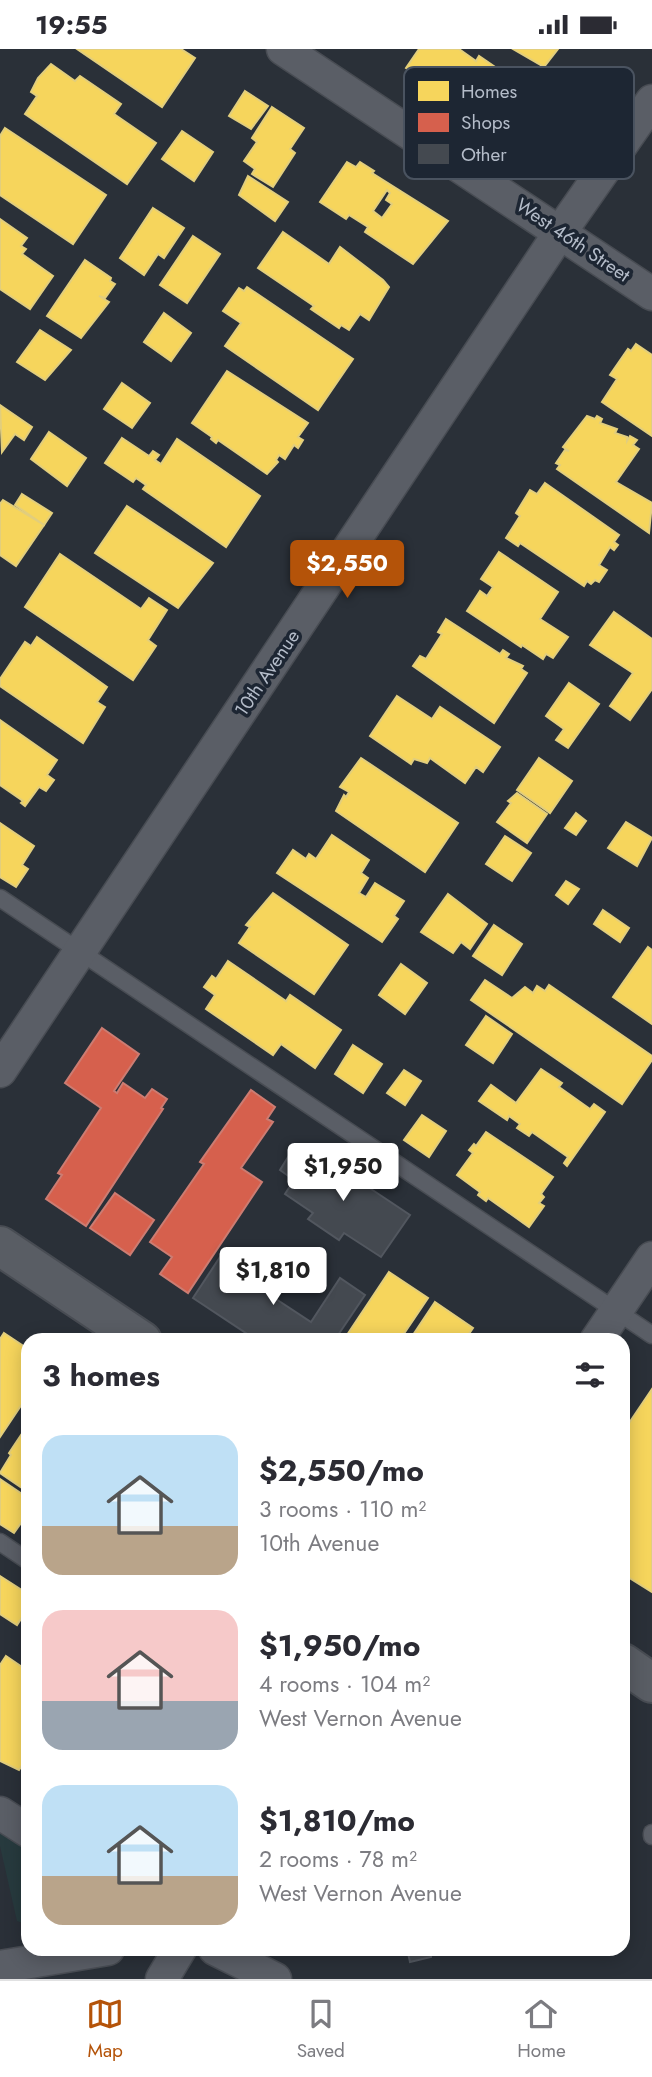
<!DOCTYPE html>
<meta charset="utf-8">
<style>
:root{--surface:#fff;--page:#f2f2f3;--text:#2b2b33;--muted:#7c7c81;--line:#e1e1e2;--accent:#b45309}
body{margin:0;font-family:Jost,sans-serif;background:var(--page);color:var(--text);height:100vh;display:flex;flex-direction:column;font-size:26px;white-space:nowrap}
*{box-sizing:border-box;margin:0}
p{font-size:23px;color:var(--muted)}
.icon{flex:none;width:38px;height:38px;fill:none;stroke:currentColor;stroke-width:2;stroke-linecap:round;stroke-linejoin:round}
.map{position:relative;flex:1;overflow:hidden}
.panel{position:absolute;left:21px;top:1284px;width:609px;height:623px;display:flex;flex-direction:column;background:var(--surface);border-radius:21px;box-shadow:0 4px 18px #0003}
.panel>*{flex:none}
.price{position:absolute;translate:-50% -60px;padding:0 16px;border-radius:7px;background:#fff;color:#222;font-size:23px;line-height:46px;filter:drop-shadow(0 2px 4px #0008)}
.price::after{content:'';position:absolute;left:50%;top:42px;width:21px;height:16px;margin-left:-10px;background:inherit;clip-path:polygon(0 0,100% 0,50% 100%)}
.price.current{background:var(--accent);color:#fff}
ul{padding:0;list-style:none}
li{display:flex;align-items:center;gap:21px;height:175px;padding:0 21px}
li span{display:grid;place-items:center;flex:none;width:196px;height:140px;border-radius:21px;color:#555}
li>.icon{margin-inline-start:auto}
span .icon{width:84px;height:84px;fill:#fffc;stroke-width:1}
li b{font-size:30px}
h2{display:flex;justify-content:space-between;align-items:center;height:84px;padding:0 21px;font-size:30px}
.status{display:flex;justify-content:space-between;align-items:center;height:49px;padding:0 35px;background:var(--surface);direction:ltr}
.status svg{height:19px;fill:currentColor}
.tab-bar{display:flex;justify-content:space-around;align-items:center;height:98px;border-top:2px solid var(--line);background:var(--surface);font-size:19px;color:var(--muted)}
.tab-bar a{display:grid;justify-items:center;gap:4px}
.tab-bar .current{color:var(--accent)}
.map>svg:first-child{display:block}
.green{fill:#273a3e}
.homes{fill:#f6d55c;stroke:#e2ce7d;stroke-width:2;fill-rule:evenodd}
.shops{fill:#d6604d;stroke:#cc7c72;stroke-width:2}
.building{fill:#444950;stroke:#52575f;stroke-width:2}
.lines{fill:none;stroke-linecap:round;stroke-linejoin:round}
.service-casing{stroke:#484c53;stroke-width:19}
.minor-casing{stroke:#484c53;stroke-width:35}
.secondary-casing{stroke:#484c53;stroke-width:42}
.service{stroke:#5a5e66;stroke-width:16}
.minor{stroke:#5a5e66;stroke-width:32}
.secondary{stroke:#595d64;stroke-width:38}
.labels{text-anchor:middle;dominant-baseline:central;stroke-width:7;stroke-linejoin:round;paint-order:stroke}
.street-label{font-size:19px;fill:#b4bcc9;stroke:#1d2633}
.key{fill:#1d2633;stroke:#4a5360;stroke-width:2}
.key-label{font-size:19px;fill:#b4bcc9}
</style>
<div class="status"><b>19:55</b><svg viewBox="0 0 49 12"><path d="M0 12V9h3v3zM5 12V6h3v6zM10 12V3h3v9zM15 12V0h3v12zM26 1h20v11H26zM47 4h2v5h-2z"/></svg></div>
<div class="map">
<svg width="652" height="1930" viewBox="0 0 652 1930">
<rect width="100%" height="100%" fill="#2a3038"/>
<polygon class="green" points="0,1776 28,1795 28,1876 17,1872 0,1797"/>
<g class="homes">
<polygon points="77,0 181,0 195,9 162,58"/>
<polygon points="419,0 459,0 476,12 479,7 526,39 496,89 448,53 465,25 462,23 444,49 412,31 416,26 406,19"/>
<polygon points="513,0 558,0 544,18"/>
<polygon points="51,15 75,32 80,27 121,55 114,65 156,94 127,135 25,65 37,47 31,43 38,29"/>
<polygon points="245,42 268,57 251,80 229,67"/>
<polygon points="272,58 304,79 290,100 295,104 273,138 252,125 255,120 244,112 257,93 252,89"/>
<polygon points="5,79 106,146 73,195 0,146 0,87"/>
<polygon points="182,82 213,103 194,132 162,110"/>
<path d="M347 113 356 118 360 113 374 122 372 124 448 172 413 215 365 183 368 178 349 166 346 170 320 153ZM387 141 390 144 386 151 392 155 382 169 373 162Z"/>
<polygon points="248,127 288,153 275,172 239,146"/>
<polygon points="153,159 184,179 164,209 158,205 144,226 120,209"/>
<polygon points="0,170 27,189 21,197 26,200 22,205 53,227 30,260 0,240"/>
<polygon points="283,183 329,215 340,198 383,231 389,238 369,271 360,265 349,281 341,276 339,279 311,260 314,257 258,219"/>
<polygon points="193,187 220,205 187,254 160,236"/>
<polygon points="85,211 111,229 110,232 115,235 105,249 99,247 109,253 81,289 47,267"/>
<polygon points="247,238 353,310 318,361 225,297 241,274 223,262 239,239 244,242"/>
<polygon points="164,264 191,284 171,312 144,293"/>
<polygon points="40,281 71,301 45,331 17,313"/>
<polygon points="636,295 652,306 652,387 602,353 617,330 610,326 628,300 631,302"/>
<polygon points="227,322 308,374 298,388 303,391 298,399 294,396 285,410 279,406 276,411 278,413 267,425 218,391 216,394 211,390 212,388 192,374"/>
<polygon points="122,334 150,354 132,379 104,360"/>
<polygon points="0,356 32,378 24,391 15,385 2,403"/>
<polygon points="587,367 595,370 597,367 602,370 600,374 617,380 615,384 627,388 627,392 630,387 637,391 633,396 639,400 616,433 652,454 649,484 557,420 560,416 556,414 565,401 569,402 563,398"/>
<polygon points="49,383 86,409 67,437 31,410"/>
<polygon points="122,389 149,407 153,402 159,406 155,411 161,415 177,390 260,447 226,498 143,440 146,436 136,429 133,433 105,414"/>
<polygon points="545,434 619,486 614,493 618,496 614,501 610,498 599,516 607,521 599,533 595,531 591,535 587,532 584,537 520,494 518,497 506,489 520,467 516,464 530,441 537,445"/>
<polygon points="22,445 52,464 44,476 15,456"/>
<polygon points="3,451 44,476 16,517 0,506 0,455"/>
<polygon points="127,457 213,514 178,559 95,504"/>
<polygon points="499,503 558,543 540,570 568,588 553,609 546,605 543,610 522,596 521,598 467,562 480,542 487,547 493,538 481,530"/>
<polygon points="60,505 141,560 149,549 167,561 148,591 156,597 133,631 25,558"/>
<polygon points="614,563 652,590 652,640 630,671 610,657 633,624 590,596"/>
<polygon points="446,570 500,605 503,601 509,605 506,609 523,617 521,620 527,624 494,674 413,617 420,607 426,610 442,585 438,583"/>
<polygon points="37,588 107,638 97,653 105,658 83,694 0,637 0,630 25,593 31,597"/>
<polygon points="569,634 599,655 568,699 556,691 564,680 546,667"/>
<polygon points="397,647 432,670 440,658 500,698 483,723 476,718 465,734 430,709 427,714 414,710 411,715 370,687"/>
<polygon points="0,671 57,711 47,726 54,731 46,742 39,738 25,757 21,754 23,752 0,736"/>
<polygon points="361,709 458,774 425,823 336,762 344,746 346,748 349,743 340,738"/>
<polygon points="539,709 572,732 550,764 517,741"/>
<polygon points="517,744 547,765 527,794 497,773 511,754 508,752"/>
<polygon points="576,764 586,772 576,786 565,779"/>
<polygon points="626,773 652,789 637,817 608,799"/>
<polygon points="0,774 34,797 22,816 28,820 16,838 0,828"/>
<polygon points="332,786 369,811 361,824 368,829 359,844 366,848 375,834 404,852 394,867 398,870 382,893 277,824 293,801 306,810 309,805 316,810"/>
<polygon points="505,787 531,804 512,832 486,815"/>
<polygon points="566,832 579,840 568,855 556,846"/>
<polygon points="273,844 348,896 314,945 239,894 250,878 246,876"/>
<polygon points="448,845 487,875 470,900 461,893 453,904 421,883"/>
<polygon points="603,861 629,879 620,893 594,875"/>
<polygon points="494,876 522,895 502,926 473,907"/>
<polygon points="648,898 652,901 652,975 613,948"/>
<polygon points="228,912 286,952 290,946 341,981 315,1019 281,995 273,1006 206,960 215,946 204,938 212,927 216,930"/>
<polygon points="401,915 427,934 405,965 379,946"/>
<polygon points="485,931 512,949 525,938 533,944 537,937 545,942 549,936 652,1007 652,1011 622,1055 471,951"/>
<polygon points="486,967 512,985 493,1014 466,996"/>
<polygon points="353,996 382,1015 363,1044 335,1025"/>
<polygon points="541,1020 562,1034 559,1038 590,1060 594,1055 605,1063 567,1117 564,1114 568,1108 532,1083 529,1087 517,1079 520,1075 509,1067 507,1071 479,1052 491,1036 516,1054"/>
<polygon points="404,1021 421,1032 405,1056 387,1044"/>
<polygon points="422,1066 446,1082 429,1108 404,1091"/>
<polygon points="486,1083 553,1128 541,1145 544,1148 539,1154 544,1157 529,1178 488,1149 486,1152 478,1146 480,1143 457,1126 473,1104 469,1101 474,1095 476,1097"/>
<polygon points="389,1223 428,1249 399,1292 343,1292"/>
<polygon points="435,1253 473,1279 464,1292 409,1292"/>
<polygon points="4,1284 28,1300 28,1332 23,1340 28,1346 0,1388 0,1290"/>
<polygon points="652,1340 652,1543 623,1525 623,1383"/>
<polygon points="27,1377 28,1378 28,1443 0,1424 11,1406 9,1404"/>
<polygon points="0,1430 28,1449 28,1464 14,1484 0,1475"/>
<polygon points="0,1527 28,1545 28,1559 17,1576 0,1565"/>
<polygon points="6,1607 28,1622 28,1707 19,1721 0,1712 0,1616"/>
</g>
<g class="shops">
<polygon points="102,979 139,1005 114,1042 117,1044 123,1034 145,1049 152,1040 167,1050 161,1059 163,1060 86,1177 46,1150 62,1126 58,1124 101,1059 65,1034"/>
<polygon points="251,1041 275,1058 267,1070 273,1073 241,1119 262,1133 188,1244 160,1225 172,1208 150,1193 204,1115 200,1113"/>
<polygon points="115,1144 154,1171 130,1206 90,1179"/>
</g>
<g class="building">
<polygon points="314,1102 410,1166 381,1208 344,1184 339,1191 308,1170 313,1164 285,1145 294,1131 280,1121 290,1105 305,1115"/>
<polygon points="222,1205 277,1242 273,1248 311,1273 340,1229 365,1246 334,1292 258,1292 193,1249"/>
<polygon points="396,1900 448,1900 431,1903 431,1908 410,1913 408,1904 397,1905"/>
</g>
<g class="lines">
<defs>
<g id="service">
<polyline points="0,849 652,1286"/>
<polyline points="0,1493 28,1512"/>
<polyline points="652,1784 652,1787"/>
</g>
<g id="minor">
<polyline points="283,0 652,245"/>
<polyline points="0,1022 561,182 652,52"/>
<polyline points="596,1292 652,1209"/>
<polyline points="0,1764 28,1782"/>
<polyline points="215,1900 275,1930"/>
<polyline points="0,1918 108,1900"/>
<polyline points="162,1930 180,1900"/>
</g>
<g id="secondary">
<polyline points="0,1197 142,1292"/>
<polyline points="623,1614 652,1634"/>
</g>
</defs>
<use href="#service" class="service-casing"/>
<use href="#minor" class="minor-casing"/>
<use href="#secondary" class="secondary-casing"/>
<use href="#service" class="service"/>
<use href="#minor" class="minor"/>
<use href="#secondary" class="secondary"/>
</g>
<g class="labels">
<g class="street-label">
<text transform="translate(573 191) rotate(34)">West 46th Street</text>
<text transform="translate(267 624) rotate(-56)">10th Avenue</text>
</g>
</g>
<rect x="404" y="18" width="230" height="112" rx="10" class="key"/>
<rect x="418" y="32" width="31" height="20" fill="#f6d55c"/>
<rect x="418" y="64" width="31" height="19" fill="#d6604d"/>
<rect x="418" y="95" width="31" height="20" fill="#444950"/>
<g class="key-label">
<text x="461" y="49">Homes</text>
<text x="461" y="80">Shops</text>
<text x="461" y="112">Other</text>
</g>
</svg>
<b class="price current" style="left:347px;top:551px">$2,550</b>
<b class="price" style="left:343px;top:1154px">$1,950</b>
<b class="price" style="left:273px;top:1258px">$1,810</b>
<section class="panel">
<h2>3 homes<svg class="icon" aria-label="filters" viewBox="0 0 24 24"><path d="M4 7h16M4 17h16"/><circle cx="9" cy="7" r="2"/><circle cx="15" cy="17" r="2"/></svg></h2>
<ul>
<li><span style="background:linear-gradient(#bfe0f5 65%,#b9a48a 0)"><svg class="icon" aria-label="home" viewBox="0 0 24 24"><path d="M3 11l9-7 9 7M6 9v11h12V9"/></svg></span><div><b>$2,550/mo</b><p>3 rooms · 110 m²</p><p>10th Avenue</p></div></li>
<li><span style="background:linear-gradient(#f6c9c9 65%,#9aa5b1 0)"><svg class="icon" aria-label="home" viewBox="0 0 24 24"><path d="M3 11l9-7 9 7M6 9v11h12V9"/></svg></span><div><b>$1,950/mo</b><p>4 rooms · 104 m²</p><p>West Vernon Avenue</p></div></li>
<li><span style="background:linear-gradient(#bfe0f5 65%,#b9a48a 0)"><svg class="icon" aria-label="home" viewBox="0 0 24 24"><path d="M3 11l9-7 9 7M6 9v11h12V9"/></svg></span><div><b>$1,810/mo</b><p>2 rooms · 78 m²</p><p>West Vernon Avenue</p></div></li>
</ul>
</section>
</div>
<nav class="tab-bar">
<a class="current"><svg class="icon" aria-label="map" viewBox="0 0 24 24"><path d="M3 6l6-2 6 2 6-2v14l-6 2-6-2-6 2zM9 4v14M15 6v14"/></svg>Map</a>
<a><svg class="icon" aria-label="saved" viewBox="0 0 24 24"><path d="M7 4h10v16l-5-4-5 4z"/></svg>Saved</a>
<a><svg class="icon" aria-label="home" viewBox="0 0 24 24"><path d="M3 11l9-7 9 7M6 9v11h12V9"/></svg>Home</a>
</nav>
